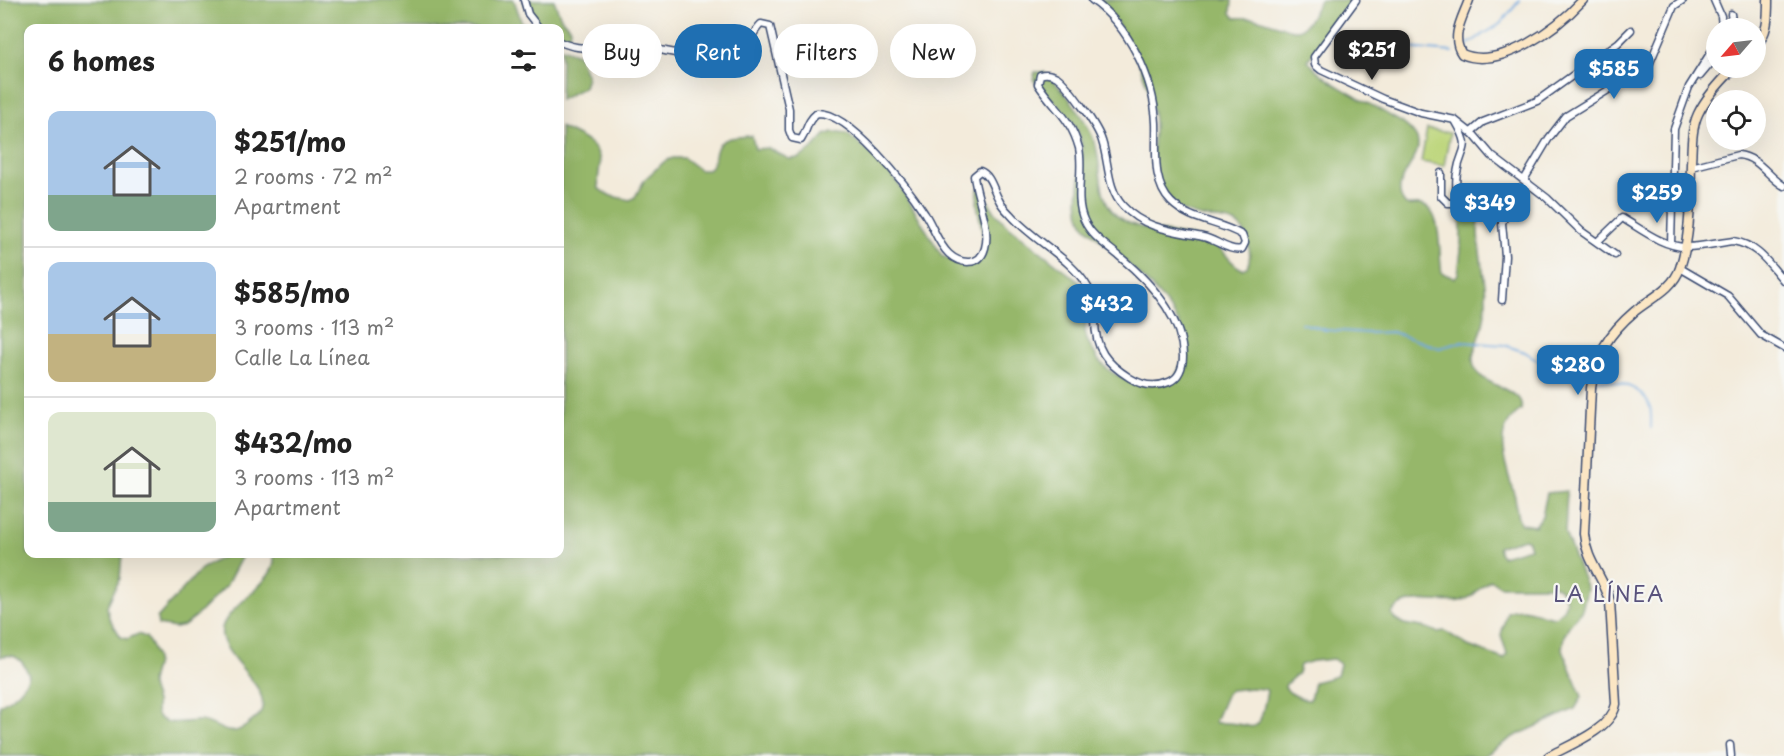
<!DOCTYPE html>
<meta charset="utf-8">
<style>
:root{--surface:#fff;--page:#f6f6f6;--text:#222;--muted:#767676;--line:#e0e0e0;--accent:#1f6fb2}
body{margin:0;font-family:"Playpen Sans",sans-serif;background:var(--page);color:var(--text);height:100vh;display:flex;flex-direction:column;font-size:22px;white-space:nowrap}
*{box-sizing:border-box;margin:0}
p{font-size:20px;color:var(--muted)}
.icon{flex:none;width:33px;height:33px;fill:none;stroke:currentColor;stroke-width:2;stroke-linecap:round;stroke-linejoin:round}
.map{position:relative;flex:1;overflow:hidden}
.panel{position:absolute;left:24px;top:24px;width:540px;height:534px;display:flex;flex-direction:column;background:var(--surface);border-radius:12px;box-shadow:0 6px 24px #0002}
.panel>*{flex:none}
.banner{position:absolute;left:582px;top:24px;width:570px;height:54px;display:flex;gap:12px}
.needle{width:39px;rotate:242deg}
.controls{position:absolute;left:1706px;top:18px;display:grid;gap:12px}
.controls a{display:grid;place-items:center;width:60px;height:60px;border-radius:50%;background:var(--surface);box-shadow:0 6px 24px #0002;font-size:30px}
.price{position:absolute;translate:-50% -51px;padding:0 14px;border-radius:12px;background:var(--accent);color:#fff;font-size:20px;line-height:39px;filter:drop-shadow(0 2px 3px #0008)}
.price::after{content:'';position:absolute;left:50%;top:36px;width:18px;height:14px;margin-left:-9px;background:inherit;clip-path:polygon(0 0,100% 0,50% 100%)}
.price.active{background:#222;color:#fff}
ul{padding:0;list-style:none}
li{display:flex;align-items:center;gap:18px;height:150px;padding:0 24px}
li+li{border-top:2px solid var(--line)}
li span{display:grid;place-items:center;flex:none;width:168px;height:120px;border-radius:12px;color:#555}
li>.icon{margin-inline-start:auto}
span .icon{width:72px;height:72px;fill:#fffc;stroke-width:1}
li b{font-size:26px}
h2{display:flex;justify-content:space-between;align-items:center;height:72px;padding:0 24px;font-size:26px}
.tag{padding:0 21px;border-radius:27px;background:var(--surface);box-shadow:0 6px 24px #0002;font-size:21px;line-height:54px}
.tag.active{background:var(--accent);color:#fff}
.map>svg:first-child{display:block}
.green{fill:#bdd67b;stroke:#6c826c;stroke-width:1.5}
.forest{fill:#96b76b;stroke:#587364;stroke-width:1.5;fill-rule:evenodd}
.lines{fill:none;stroke-linecap:round;stroke-linejoin:round}
.stream{stroke:#70a8df;stroke-width:2}
.minor-casing{stroke:#3b4b71;stroke-width:9}
.secondary-casing{stroke:#3b4b71;stroke-width:11}
.minor{stroke:#fff;stroke-width:6}
.secondary{stroke:#fbe6c4;stroke-width:8}
.labels{text-anchor:middle;dominant-baseline:central;stroke-width:4.5;stroke-linejoin:round;paint-order:stroke}
.neighbourhood-label{font-size:21px;letter-spacing:1.5px;fill:#59527c;stroke:#f6f6f2}
</style>
<div class="map">
<svg width="1784" height="756" viewBox="0 0 1784 756">
<rect width="100%" height="100%" fill="#f6f6f2"/>
<filter id="ink" filterUnits="userSpaceOnUse"><feTurbulence type="fractalNoise" baseFrequency=".0167" numOctaves="2"/><feDisplacementMap in="SourceGraphic" scale="12" xChannelSelector="R" yChannelSelector="G"/><feConvolveMatrix kernelMatrix="1 2 1 2 8 2 1 2 1" color-interpolation-filters="sRGB"/></filter>
<filter id="wash" filterUnits="userSpaceOnUse"><feTurbulence type="fractalNoise" baseFrequency=".008" numOctaves="4" result="noise"/><feDisplacementMap in="SourceGraphic" scale="24" xChannelSelector="R" yChannelSelector="G"/><feGaussianBlur stdDeviation="1.35" result="paint"/><feColorMatrix in="noise" values="0 0 0 0 0 0 0 0 0 0 0 0 0 0 0 0 0 1.4 0 .05"/><feComposite in="paint" operator="in"/></filter>
<g filter="url(#wash)">
<rect width="100%" height="100%" fill="#f3ebdb"/>
<polygon class="green" points="1427,129 1450,133 1444,166 1421,162"/>
<g class="forest">
<path d="M0 0H514L522 23 526 28H28V554H122L120 578 107 606 109 618 121 637 127 639 138 634 146 637C150 644 157 654 156 662 155 669 151 677 151 684 151 690 155 696 156 702 157 706 155 711 157 715 166 728 188 720 200 721 221 723 227 743 251 722 256 718 261 715 262 708 269 683 212 651 223 625 233 602 282 578 273 554H560V127C574 135 601 142 600 165 599 174 597 180 599 189L611 196 630 200 635 197 645 179 665 161 673 158H684L700 170H708C715 163 714 157 717 148 722 136 740 137 752 136L755 149 768 148 789 159 799 158 811 150 825 135 832 132 847 134 873 155 898 183 942 256 955 262 971 263 981 256 984 241 977 204 978 189 980 188 995 212 1006 224 1079 282 1087 301 1085 331 1087 340 1099 361 1111 372 1133 383 1146 385 1174 379C1178 370 1186 359 1186 349 1185 305 1115 254 1084 225 1068 195 1092 161 1077 130 1068 112 1051 99 1037 85L1033 79 1035 72H1044C1065 91 1088 119 1096 147 1102 169 1098 196 1114 213 1133 234 1185 231 1210 242 1224 247 1228 263 1242 269L1247 267C1251 259 1250 252 1248 243 1243 217 1224 221 1203 217 1194 216 1184 211 1175 208 1169 198 1161 187 1156 176 1149 159 1155 139 1154 121 1151 81 1126 28 1098 0H1232L1231 13 1235 18C1243 18 1251 17 1258 19 1297 28 1298 46 1320 0H1350L1346 9 1308 60C1321 81 1370 103 1392 117 1400 121 1409 127 1414 134 1432 156 1383 180 1406 205 1411 206 1416 204 1420 205 1444 207 1438 257 1442 273L1454 278 1458 274 1461 250V195L1464 192C1472 192 1477 199 1479 207 1481 214 1478 222 1478 230 1478 254 1487 279 1486 303 1485 314 1484 326 1480 335 1478 343 1474 349 1473 357 1470 389 1527 385 1521 410 1489 432 1507 467 1515 497 1517 506 1515 516 1521 524L1535 526 1542 516 1547 493 1567 491 1565 533 1587 589 1582 610 1569 626 1564 636 1562 649 1582 697 1575 709 1513 737 1484 756H0V705C13 697 23 691 29 676 24 661 15 652 0 657ZM1524 539 1528 541 1530 548 1502 556 1500 554 1498 548 1500 546ZM1491 580 1500 586H1556C1570 595 1568 608 1555 617 1539 615 1523 604 1507 612L1501 635 1507 654 1504 659 1468 646 1445 631 1437 632 1427 628 1404 624 1394 619 1392 614C1401 593 1442 604 1460 601 1477 597 1478 586 1491 580ZM1333 659 1340 664 1337 676 1314 682 1310 700C1304 701 1294 695 1289 692L1285 687 1286 684 1298 673 1300 665 1313 661ZM1251 688 1265 689 1267 691C1257 747 1256 719 1216 723L1215 721 1227 693 1231 690Z"/>
<path d="M523 0H554L561 18 571 29 569 36H560V28C532 28 535 22 523 0Z"/>
<polygon points="561,48 578,54 587,77 584,87 560,100"/>
<polygon points="227,554 243,554 226,586 193,619 184,626 175,628 158,625 157,618 201,569"/>
</g>
<g class="lines">
<g class="stream">
<polyline points="1465,46 1500,24 1520,0"/>
<polyline points="1405,48 1453,52"/>
<polyline points="1301,323 1326,330 1368,333 1392,332 1439,348 1462,342 1504,345 1525,352 1562,375 1588,375"/>
<path d="M1598 380C1616 381 1641 386 1649 404 1652 411 1651 420 1651 428"/>
</g>
</g>
</g>
<g filter="url(#ink)">
<g class="lines">
<defs>
<g id="minor">
<polyline points="524,0 528,14 539,28"/>
<polyline points="1356,0 1314,57 1315,65 1321,70 1383,99 1421,113 1455,120 1474,135 1492,156 1547,198 1581,231 1615,255"/>
<polyline points="1714,0 1721,16 1722,28"/>
<polyline points="1731,14 1733,28"/>
<path d="M560 42C585 53 601 45 627 45 655 46 714 66 736 56 748 51 751 33 761 24L770 26 789 109V130L792 138 801 140C808 129 806 122 817 113 850 112 908 187 925 214 933 226 938 244 949 254 960 264 980 267 985 248 991 227 976 197 974 176L980 171C991 175 993 190 999 200 1001 205 1006 210 1010 214 1033 241 1071 257 1089 289 1095 298 1095 309 1095 320 1095 349 1106 363 1130 378 1143 386 1155 388 1169 382 1179 378 1183 367 1183 356 1182 315 1148 280 1119 256 1106 245 1091 236 1084 220 1074 198 1084 172 1079 148 1070 116 1054 109 1038 84L1040 75C1045 73 1052 74 1057 77 1069 86 1098 127 1102 141 1109 162 1107 189 1123 206 1144 229 1174 231 1203 237 1215 239 1229 252 1242 249L1245 243 1242 235C1219 221 1191 222 1171 202 1151 182 1157 148 1156 123 1154 78 1128 25 1092 0"/>
<polyline points="1700,76 1716,57"/>
<polyline points="1471,132 1483,122 1537,101 1618,43 1631,30"/>
<path d="M1691 167 1738 155C1759 157 1768 177 1784 186"/>
<path d="M1441 173V196L1448 203H1454C1458 193 1455 183 1457 173 1461 146 1473 151 1456 122"/>
<polyline points="1524,180 1549,138 1566,116 1649,65 1674,6 1683,0"/>
<path d="M1597 242 1622 218C1641 229 1663 247 1686 247 1701 247 1718 243 1733 241 1758 245 1769 264 1784 281"/>
<polyline points="1671,244 1674,129 1689,87 1716,44"/>
<polyline points="1680,268 1728,296 1761,335 1784,348"/>
<polyline points="1502,300 1505,256 1502,223 1506,214 1528,183"/>
<polyline points="1730,745 1731,756"/>
</g>
<g id="secondary">
<path d="M1469 0C1463 17 1450 37 1462 54 1501 71 1558 27 1583 0"/>
<path d="M1755 47C1768 34 1768 18 1768 0"/>
<path d="M1549 756C1570 745 1612 729 1616 704L1610 601C1603 576 1586 561 1584 534L1591 388C1596 354 1608 334 1635 311 1651 298 1673 289 1680 268 1691 235 1690 198 1691 164 1692 148 1691 129 1698 114 1706 97 1721 81 1734 68"/>
</g>
</defs>
<use href="#minor" class="minor-casing"/>
<use href="#secondary" class="secondary-casing"/>
<use href="#minor" class="minor"/>
<use href="#secondary" class="secondary"/>
</g>
</g>
<g class="labels">
<g class="neighbourhood-label">
<text x="1609" y="593">LA LÍNEA</text>
</g>
</g>
</svg>
<div class="controls">
<a><svg class="needle" viewBox="-14 -14 28 28"><path d="M0-13l5 13h-10z" fill="#e53935"/><path d="M0 13l5-13h-10z" fill="#767676"/></svg></a>
<a><svg class="icon" aria-label="locate" viewBox="0 0 24 24"><circle cx="12" cy="12" r="6"/><path d="M12 2v4M12 18v4M2 12h4M18 12h4"/></svg></a>
</div>
<b class="price active" style="left:1372px;top:81px">$251</b>
<b class="price" style="left:1614px;top:100px">$585</b>
<b class="price" style="left:1657px;top:224px">$259</b>
<b class="price" style="left:1490px;top:234px">$349</b>
<b class="price" style="left:1107px;top:335px">$432</b>
<b class="price" style="left:1578px;top:396px">$280</b>
<div class="banner">
<a class="tag">Buy</a>
<a class="tag active">Rent</a>
<a class="tag">Filters</a>
<a class="tag">New</a>
</div>
<section class="panel">
<h2>6 homes<svg class="icon" aria-label="filters" viewBox="0 0 24 24"><path d="M4 7h16M4 17h16"/><circle cx="9" cy="7" r="2"/><circle cx="15" cy="17" r="2"/></svg></h2>
<ul>
<li><span style="background:linear-gradient(#a9c7e8 70%,#7fa58c 0)"><svg class="icon" aria-label="home" viewBox="0 0 24 24"><path d="M3 11l9-7 9 7M6 9v11h12V9"/></svg></span><div><b>$251/mo</b><p>2 rooms · 72 m²</p><p>Apartment</p></div></li>
<li><span style="background:linear-gradient(#a9c7e8 60%,#c2b280 0)"><svg class="icon" aria-label="home" viewBox="0 0 24 24"><path d="M3 11l9-7 9 7M6 9v11h12V9"/></svg></span><div><b>$585/mo</b><p>3 rooms · 113 m²</p><p>Calle La Línea</p></div></li>
<li><span style="background:linear-gradient(#dfe7d0 75%,#7fa58c 0)"><svg class="icon" aria-label="home" viewBox="0 0 24 24"><path d="M3 11l9-7 9 7M6 9v11h12V9"/></svg></span><div><b>$432/mo</b><p>3 rooms · 113 m²</p><p>Apartment</p></div></li>
</ul>
</section>
</div>
